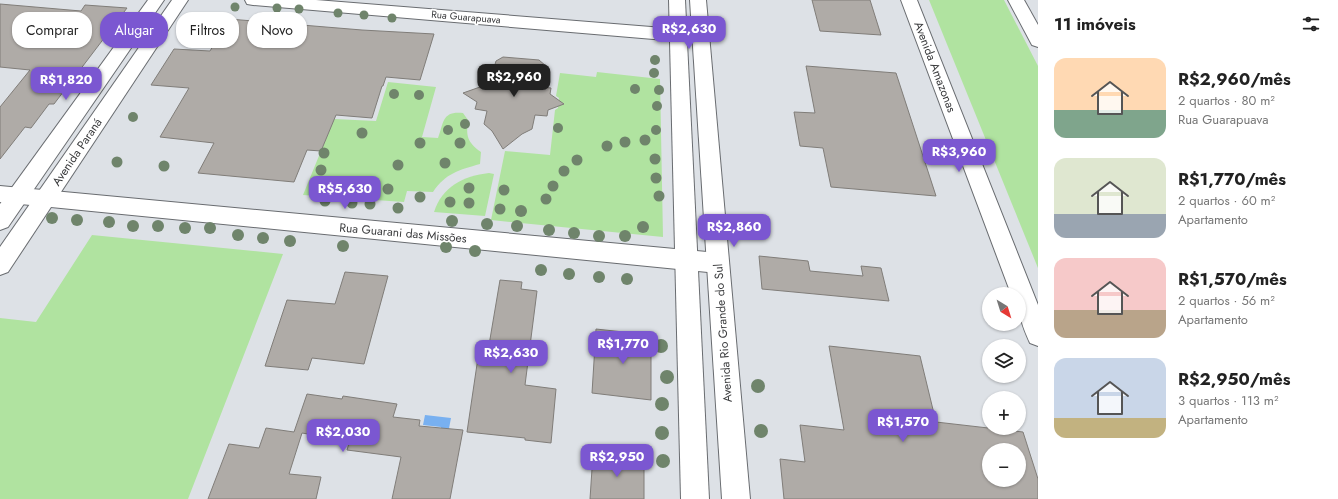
<!DOCTYPE html>
<html lang="pt">
<meta charset="utf-8">
<style>
:root{--surface:#fff;--page:#f2f2f2;--text:#222;--muted:#767676;--accent:#7b57d1}
body{margin:0;font-family:Jost,sans-serif;background:var(--page);color:var(--text);height:100vh;display:flex;flex-direction:column;font-size:15px;white-space:nowrap}
*{box-sizing:border-box;margin:0}
p{font-size:13px;color:var(--muted)}
.icon{flex:none;width:22px;height:22px;fill:none;stroke:currentColor;stroke-width:2;stroke-linecap:round;stroke-linejoin:round}
.map{position:relative;flex:1;overflow:hidden}
.side{display:flex;flex-direction:column;background:var(--surface);width:300px}
.side>*{flex:none}
.guide{position:absolute;left:12px;top:12px;width:380px;height:36px;display:flex;gap:8px}
.needle{width:26px;rotate:142deg}
.fabs{position:absolute;left:982px;top:287px;display:grid;gap:8px}
.fabs a{display:grid;place-items:center;width:44px;height:44px;border-radius:50%;background:var(--surface);box-shadow:0 1px 3px #0004;font-size:20px}
.price{position:absolute;translate:-50% -34px;padding:0 9px;border-radius:8px;background:var(--accent);color:#fff;font-size:13px;line-height:26px;filter:drop-shadow(0 1px 2px #0008)}
.price::after{content:'';position:absolute;left:50%;top:24px;width:12px;height:9px;margin-left:-6px;background:inherit;clip-path:polygon(0 0,100% 0,50% 100%)}
.price.current{background:#222;color:#fff}
ul{padding:0;list-style:none}
li{display:flex;align-items:center;gap:12px;height:100px;padding:0 16px}
li span{display:grid;place-items:center;flex:none;width:112px;height:80px;border-radius:12px;color:#555}
li>.icon{margin-inline-start:auto}
span .icon{width:48px;height:48px;fill:#fffc;stroke-width:1}
li b{font-size:17px}
h2{display:flex;justify-content:space-between;align-items:center;height:48px;padding:0 16px;font-size:17px}
.tag{padding:0 14px;border-radius:16px;background:var(--surface);box-shadow:0 1px 3px #0004;font-size:14px;line-height:36px}
.tag.current{background:var(--accent);color:#fff}
main{display:flex;flex:1;min-height:0}
.map>svg:first-child{display:block}
.green{fill:#b0e3a0}
.water{fill:#78b0f0}
.building{fill:#afaba7;stroke:#807d79;fill-rule:evenodd}
.lines{fill:none;stroke-linecap:round;stroke-linejoin:round}
.street-casing{stroke:#696c70;stroke-width:2}
.secondary-casing{stroke:#696c70;stroke-width:2}
.highway-casing{stroke:#696c70;stroke-width:2}
.street{fill:#fff;fill-rule:evenodd}
.secondary{fill:#fff;fill-rule:evenodd}
.highway{fill:#fff;fill-rule:evenodd}
.tree{fill:#6f846b}
.labels{text-anchor:middle;dominant-baseline:central;stroke-width:3.5;stroke-linejoin:round;paint-order:stroke}
.far-street-label{font-size:10px;fill:#3a3b3d;stroke:#fff}
.street-label{font-size:12px;fill:#3a3b3d;stroke:#fff}
</style>
<main>
<div class="map">
<svg width="1038" height="499" viewBox="0 0 1038 499">
<rect width="100%" height="100%" fill="#dde1e6"/>
<g class="green">
<polygon points="929,0 1004,0 1038,66 1038,268"/>
<polygon points="597,72 660,79 663,237 491,220 505,151 550,155 555,110 558,108 559,98 556,96 560,73 596,77"/>
<path d="M388 82 436 87 422 137 438 138C444 122 442 111 463 113L468 120C466 136 467 142 481 152L480 164C459 170 446 173 433 192L407 191 404 202 303 195 334 119 376 121Z"/>
<path d="M489 173 494 174 485 216 434 212C442 187 463 176 489 173Z"/>
<polygon points="92,235 283,254 188,499 0,499 0,318 36,322"/>
</g>
<polygon class="water" points="425,415 451,418 445,449 438,443 441,427 423,425"/>
<g class="building">
<polygon points="812,0 870,0 881,35 820,31"/>
<polygon points="0,4 81,11 85,5 127,8 54,104 49,104 31,128 25,127 0,159 0,107 30,70 0,67"/>
<polygon points="229,19 362,30 434,34 420,80 386,77 383,86 382,86 372,118 336,115 321,151 307,150 294,182 198,173 214,143 160,137 189,88 151,85 174,49 210,51"/>
<polygon points="503,57 539,60 546,66 541,87 551,88 550,94 564,104 548,110 547,116 535,115 532,129 522,134 503,149 492,131 484,124 487,111 475,109 477,102 463,93 480,87 482,81 490,82 496,61"/>
<polygon points="806,66 896,73 936,196 831,187 823,148 800,146 794,112 815,113"/>
<polygon points="759,256 808,261 810,271 863,276 861,266 881,268 889,301 762,289"/>
<polygon points="345,272 388,276 364,364 312,358 308,370 265,366 287,300 335,304"/>
<polygon points="500,280 522,282 521,289 537,291 525,385 556,389 551,443 525,440 525,438 467,432 480,344 489,345"/>
<polygon points="596,329 651,335 651,400 592,393"/>
<path d="M829 346 920 356 936 422 1023 432 1038 479V499H784L780 459 805 462 800 425 844 430ZM989 450H1019V480H989Z"/>
<polygon points="307,394 342,399 343,396 397,404 393,417 420,420 419,426 463,430 450,499 392,499 401,457 347,450 353,430 318,425 314,435 302,433 289,474 321,477 316,499 208,499 229,444 259,448 266,428 294,432"/>
<polygon points="593,454 644,461 644,499 590,499"/>
</g>
<g class="lines">
<defs>
<g id="street">
<polygon points="245,0 316,0 701,31 707,33 710,37 707,41 701,43 253,5 247,4"/>
<polygon points="0,186 718,253 726,256 729,263 726,270 718,273 0,202"/>
</g>
<g id="secondary">
<polygon points="148,0 164,0 8,227 0,230 0,204"/>
<polygon points="172,0 188,0 8,272 0,275 0,247"/>
<polygon points="669,0 685,0 709,499 681,499"/>
<polygon points="690,0 706,0 750,499 722,499"/>
<path d="M901 0H917L1038 305V346L1030 343C1021 323 1019 316 1019 294H1011Z"/>
</g>
<polygon id="highway" points="1008,0 1024,0 1038,25 1038,47 1032,45"/>
</defs>
<use href="#street" class="street-casing"/>
<use href="#secondary" class="secondary-casing"/>
<use href="#highway" class="highway-casing"/>
<use href="#street" class="street"/>
<use href="#secondary" class="secondary"/>
<use href="#highway" class="highway"/>
</g>
<g class="tree">
<circle cx="235" cy="7" r="4.5"/>
<circle cx="277" cy="8" r="4.5"/>
<circle cx="299" cy="9" r="4.5"/>
<circle cx="338" cy="13" r="4.5"/>
<circle cx="364" cy="15" r="4.5"/>
<circle cx="392" cy="18" r="4.5"/>
<circle cx="655" cy="60" r="5"/>
<circle cx="654" cy="73" r="5"/>
<circle cx="635" cy="89" r="5"/>
<circle cx="659" cy="90" r="5"/>
<circle cx="394" cy="94" r="5"/>
<circle cx="419" cy="95" r="5"/>
<circle cx="657" cy="106" r="5"/>
<circle cx="133" cy="117" r="5"/>
<circle cx="465" cy="124" r="5"/>
<circle cx="558" cy="128" r="5"/>
<circle cx="448" cy="130" r="5"/>
<circle cx="656" cy="130" r="5"/>
<circle cx="362" cy="133" r="5.5"/>
<circle cx="645" cy="140" r="5.5"/>
<circle cx="625" cy="142" r="5.5"/>
<circle cx="420" cy="143" r="5.5"/>
<circle cx="460" cy="143" r="5.5"/>
<circle cx="607" cy="146" r="5.5"/>
<circle cx="324" cy="153" r="5.5"/>
<circle cx="655" cy="159" r="5.5"/>
<circle cx="577" cy="160" r="5.5"/>
<circle cx="117" cy="162" r="5.5"/>
<circle cx="445" cy="163" r="5.5"/>
<circle cx="398" cy="165" r="5.5"/>
<circle cx="164" cy="166" r="5.5"/>
<circle cx="321" cy="170" r="5.5"/>
<circle cx="564" cy="171" r="5.5"/>
<circle cx="656" cy="178" r="5.5"/>
<circle cx="317" cy="184" r="5.5"/>
<circle cx="553" cy="186" r="5.5"/>
<circle cx="469" cy="188" r="5.5"/>
<circle cx="340" cy="189" r="5.5"/>
<circle cx="367" cy="189" r="5.5"/>
<circle cx="388" cy="189" r="5.5"/>
<circle cx="504" cy="190" r="5.5"/>
<circle cx="659" cy="196" r="5.5"/>
<circle cx="420" cy="197" r="5.5"/>
<circle cx="546" cy="199" r="5.5"/>
<circle cx="325" cy="201" r="5.5"/>
<circle cx="450" cy="202" r="5.5"/>
<circle cx="352" cy="203" r="5.5"/>
<circle cx="469" cy="203" r="5.5"/>
<circle cx="370" cy="204" r="5.5"/>
<circle cx="398" cy="208" r="5.5"/>
<circle cx="500" cy="209" r="5.5"/>
<circle cx="521" cy="211" r="6"/>
<circle cx="52" cy="218" r="6"/>
<circle cx="77" cy="220" r="6"/>
<circle cx="452" cy="221" r="6"/>
<circle cx="109" cy="222" r="6"/>
<circle cx="487" cy="224" r="6"/>
<circle cx="133" cy="226" r="6"/>
<circle cx="158" cy="226" r="6"/>
<circle cx="517" cy="226" r="6"/>
<circle cx="643" cy="227" r="6"/>
<circle cx="185" cy="228" r="6"/>
<circle cx="210" cy="228" r="6"/>
<circle cx="549" cy="230" r="6"/>
<circle cx="574" cy="233" r="6"/>
<circle cx="238" cy="235" r="6"/>
<circle cx="599" cy="236" r="6"/>
<circle cx="625" cy="236" r="6"/>
<circle cx="263" cy="238" r="6"/>
<circle cx="290" cy="241" r="6"/>
<circle cx="343" cy="246" r="6"/>
<circle cx="446" cy="247" r="6"/>
<circle cx="475" cy="251" r="6"/>
<circle cx="541" cy="270" r="6"/>
<circle cx="569" cy="274" r="6"/>
<circle cx="599" cy="277" r="6"/>
<circle cx="627" cy="279" r="6"/>
<circle cx="661" cy="346" r="7"/>
<circle cx="667" cy="377" r="7"/>
<circle cx="758" cy="386" r="7"/>
<circle cx="662" cy="404" r="7"/>
<circle cx="761" cy="431" r="7"/>
<circle cx="662" cy="433" r="7"/>
<circle cx="663" cy="461" r="7"/>
</g>
<g class="labels">
<g class="far-street-label">
<text transform="translate(466 17) rotate(5)">Rua Guarapuava</text>
</g>
<g class="street-label">
<text transform="translate(935 67) rotate(69)">Avenida Amazonas</text>
<text transform="translate(77 152) rotate(-56)">Avenida Paraná</text>
<text transform="translate(403 233) rotate(5)">Rua Guarani das Missões</text>
<text transform="translate(723 333) rotate(-94)">Avenida Rio Grande do Sul</text>
</g>
</g>
</svg>
<div class="fabs">
<a><svg class="needle" viewBox="-14 -14 28 28"><path d="M0-13l5 13h-10z" fill="#e53935"/><path d="M0 13l5-13h-10z" fill="#767676"/></svg></a>
<a><svg class="icon" aria-label="layers" viewBox="0 0 24 24"><path d="M12 4l9 5-9 5-9-5zM3 14l9 5 9-5"/></svg></a>
<a>+</a>
<a>−</a>
</div>
<b class="price" style="left:689px;top:50px">R$2,630</b>
<b class="price current" style="left:514px;top:98px">R$2,960</b>
<b class="price" style="left:66px;top:101px">R$1,820</b>
<b class="price" style="left:959px;top:173px">R$3,960</b>
<b class="price" style="left:345px;top:210px">R$5,630</b>
<b class="price" style="left:734px;top:248px">R$2,860</b>
<b class="price" style="left:623px;top:365px">R$1,770</b>
<b class="price" style="left:511px;top:374px">R$2,630</b>
<b class="price" style="left:903px;top:443px">R$1,570</b>
<b class="price" style="left:343px;top:453px">R$2,030</b>
<b class="price" style="left:617px;top:478px">R$2,950</b>
<div class="guide">
<a class="tag">Comprar</a>
<a class="tag current">Alugar</a>
<a class="tag">Filtros</a>
<a class="tag">Novo</a>
</div>
</div>
<section class="side">
<h2>11 imóveis<svg class="icon" aria-label="filters" viewBox="0 0 24 24"><path d="M4 7h16M4 17h16"/><circle cx="9" cy="7" r="2"/><circle cx="15" cy="17" r="2"/></svg></h2>
<ul>
<li><span style="background:linear-gradient(#ffd9b3 65%,#7fa58c 0)"><svg class="icon" aria-label="home" viewBox="0 0 24 24"><path d="M3 11l9-7 9 7M6 9v11h12V9"/></svg></span><div><b>R$2,960/mês</b><p>2 quartos · 80 m²</p><p>Rua Guarapuava</p></div></li>
<li><span style="background:linear-gradient(#dfe7d0 70%,#9aa5b1 0)"><svg class="icon" aria-label="home" viewBox="0 0 24 24"><path d="M3 11l9-7 9 7M6 9v11h12V9"/></svg></span><div><b>R$1,770/mês</b><p>2 quartos · 60 m²</p><p>Apartamento</p></div></li>
<li><span style="background:linear-gradient(#f6c9c9 65%,#b9a48a 0)"><svg class="icon" aria-label="home" viewBox="0 0 24 24"><path d="M3 11l9-7 9 7M6 9v11h12V9"/></svg></span><div><b>R$1,570/mês</b><p>2 quartos · 56 m²</p><p>Apartamento</p></div></li>
<li><span style="background:linear-gradient(#c9d6e8 75%,#c2b280 0)"><svg class="icon" aria-label="home" viewBox="0 0 24 24"><path d="M3 11l9-7 9 7M6 9v11h12V9"/></svg></span><div><b>R$2,950/mês</b><p>3 quartos · 113 m²</p><p>Apartamento</p></div></li>
</ul>
</section>
</main>
